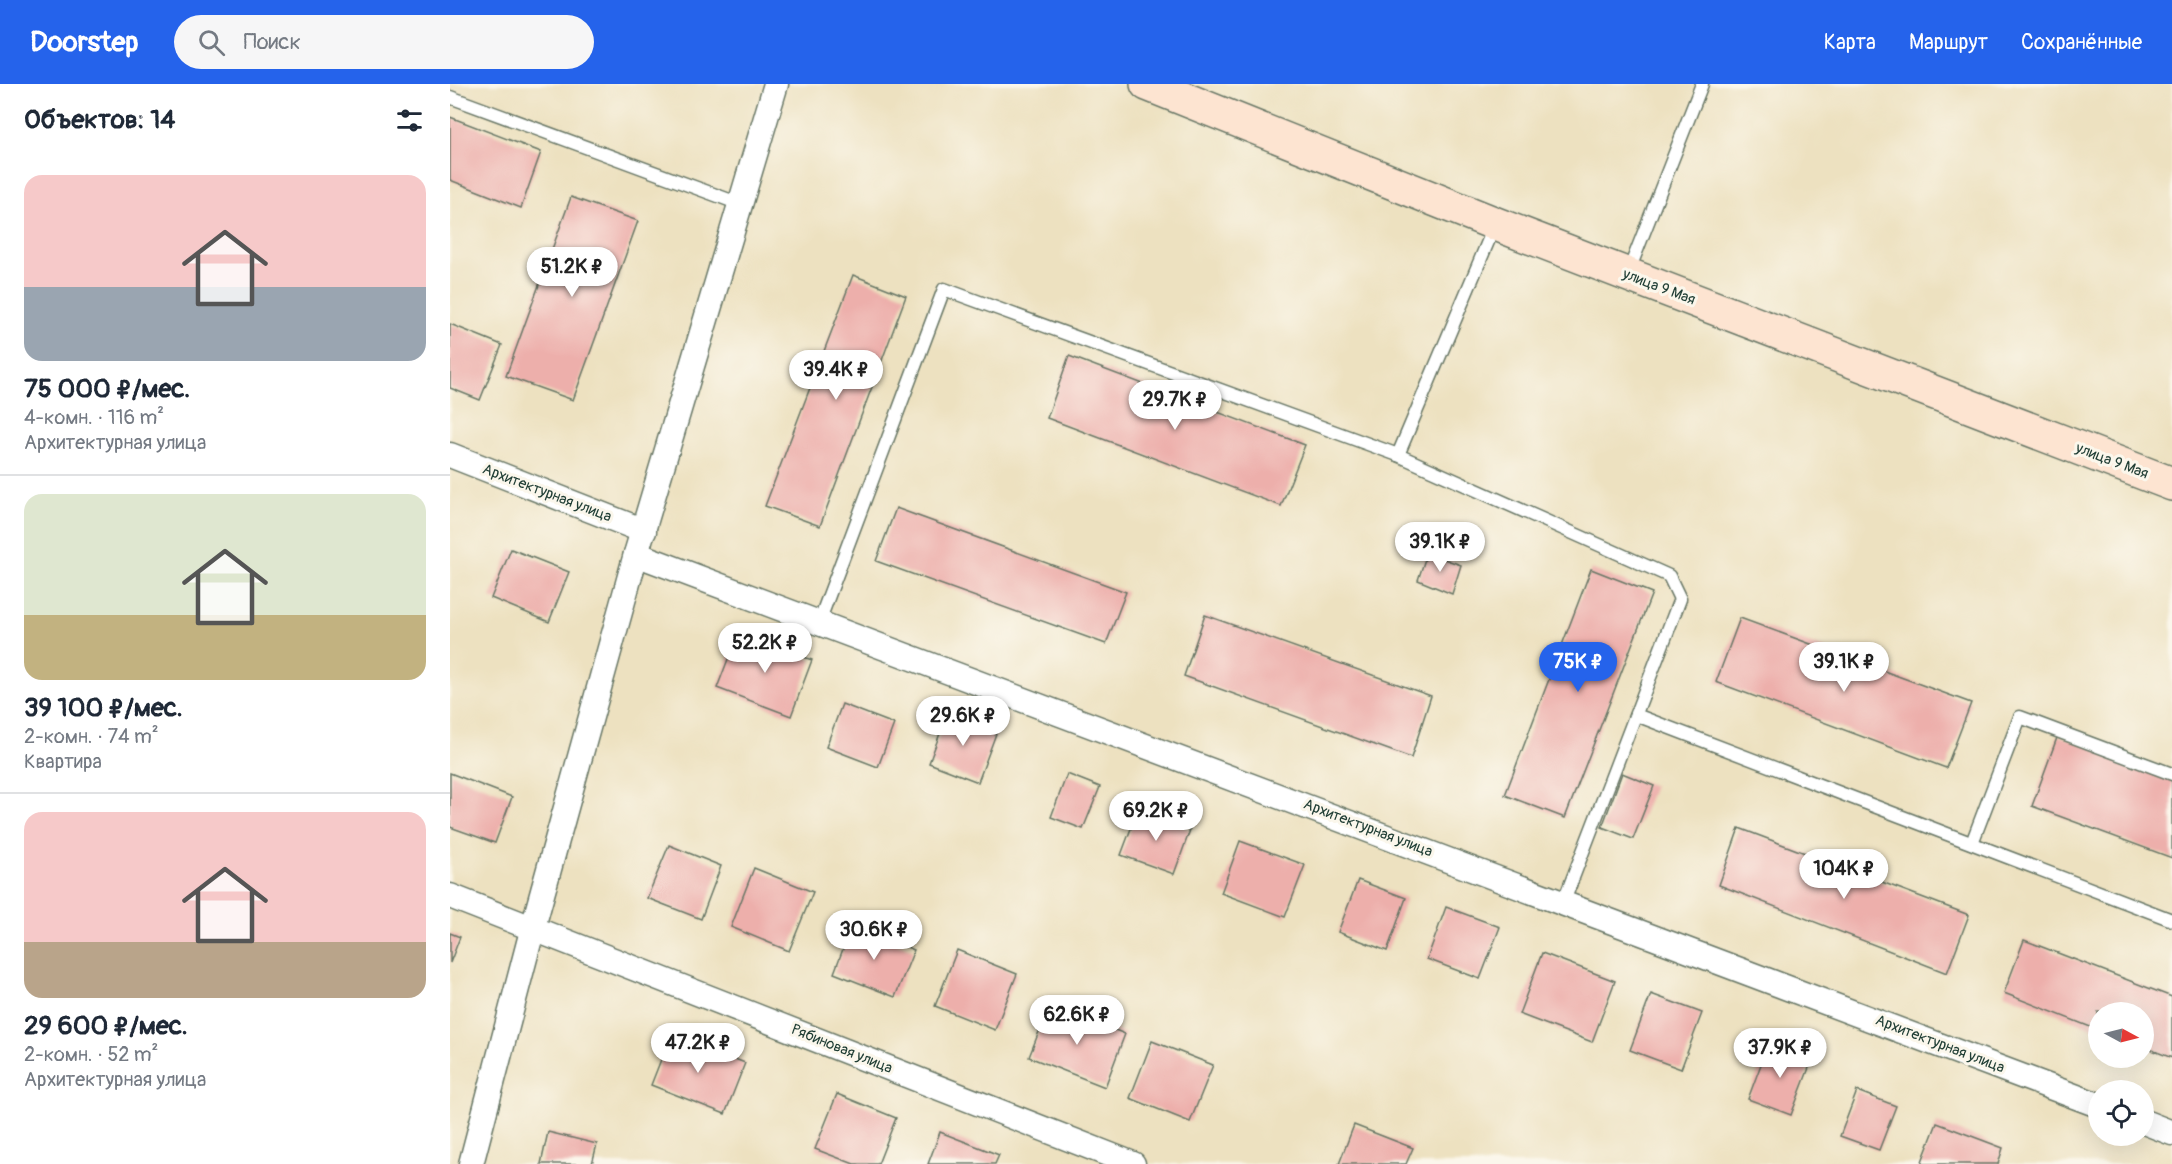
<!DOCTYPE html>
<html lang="ru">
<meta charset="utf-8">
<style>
:root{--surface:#fff;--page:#f6f6f7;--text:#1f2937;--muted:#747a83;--line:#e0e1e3;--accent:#2563eb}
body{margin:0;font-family:Pangolin,sans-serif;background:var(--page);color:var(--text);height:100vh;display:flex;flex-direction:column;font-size:22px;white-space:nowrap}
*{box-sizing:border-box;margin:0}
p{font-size:20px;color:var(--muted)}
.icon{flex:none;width:33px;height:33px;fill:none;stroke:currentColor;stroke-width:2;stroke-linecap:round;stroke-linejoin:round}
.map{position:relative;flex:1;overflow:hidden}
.side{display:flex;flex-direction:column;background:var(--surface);width:450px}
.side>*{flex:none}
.needle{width:39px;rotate:97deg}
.fabs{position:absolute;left:1638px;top:918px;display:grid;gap:12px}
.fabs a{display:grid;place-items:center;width:66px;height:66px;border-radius:50%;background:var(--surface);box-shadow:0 6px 24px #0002;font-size:30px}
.price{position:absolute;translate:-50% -51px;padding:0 14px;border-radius:21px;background:#fff;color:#222;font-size:20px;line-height:39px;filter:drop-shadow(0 2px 3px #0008)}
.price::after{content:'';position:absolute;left:50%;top:36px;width:18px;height:14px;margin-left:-9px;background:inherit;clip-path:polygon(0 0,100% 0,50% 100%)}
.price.on{background:var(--accent);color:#fff}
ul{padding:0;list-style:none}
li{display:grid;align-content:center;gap:12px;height:318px;padding:0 24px}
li+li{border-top:2px solid var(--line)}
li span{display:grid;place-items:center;height:186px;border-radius:18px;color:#555}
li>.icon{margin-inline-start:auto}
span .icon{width:108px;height:108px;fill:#fffc;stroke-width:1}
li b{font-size:26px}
h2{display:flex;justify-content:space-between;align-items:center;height:72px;padding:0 24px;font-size:26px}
header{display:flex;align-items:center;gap:36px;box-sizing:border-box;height:84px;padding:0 30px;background:var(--accent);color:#fff}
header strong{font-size:28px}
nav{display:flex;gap:33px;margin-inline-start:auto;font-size:21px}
.search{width:420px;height:54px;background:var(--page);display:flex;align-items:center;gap:15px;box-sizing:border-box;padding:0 21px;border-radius:33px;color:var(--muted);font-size:22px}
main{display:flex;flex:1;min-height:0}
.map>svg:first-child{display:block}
.building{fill:#edafab}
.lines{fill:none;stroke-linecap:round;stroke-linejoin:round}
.lane-casing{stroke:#677665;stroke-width:15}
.street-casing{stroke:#677665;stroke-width:27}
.secondary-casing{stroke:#677665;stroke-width:36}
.lane{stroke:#fff;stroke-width:12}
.street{stroke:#fff;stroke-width:24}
.secondary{stroke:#fde4d1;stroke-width:33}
.labels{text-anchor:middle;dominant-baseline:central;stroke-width:6;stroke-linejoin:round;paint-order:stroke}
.street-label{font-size:15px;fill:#1f3d34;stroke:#fbf7ec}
</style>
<header>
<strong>Doorstep</strong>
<div class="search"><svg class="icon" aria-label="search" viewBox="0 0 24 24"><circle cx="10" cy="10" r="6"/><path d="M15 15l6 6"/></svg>Поиск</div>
<nav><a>Карта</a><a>Маршрут</a><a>Сохранённые</a></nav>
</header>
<main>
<section class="side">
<h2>Объектов: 14<svg class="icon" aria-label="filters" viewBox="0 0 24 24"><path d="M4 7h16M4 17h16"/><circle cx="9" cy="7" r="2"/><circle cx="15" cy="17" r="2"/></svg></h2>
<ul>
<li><span style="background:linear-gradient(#f6c9c9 60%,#9aa5b1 0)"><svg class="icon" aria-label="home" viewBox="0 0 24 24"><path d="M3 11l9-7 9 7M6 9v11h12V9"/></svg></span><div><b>75 000 ₽/мес.</b><p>4-комн. · 116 m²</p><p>Архитектурная улица</p></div></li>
<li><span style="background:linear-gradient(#dfe7d0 65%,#c2b280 0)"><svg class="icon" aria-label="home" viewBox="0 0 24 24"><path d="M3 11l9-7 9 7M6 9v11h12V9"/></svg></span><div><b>39 100 ₽/мес.</b><p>2-комн. · 74 m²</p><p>Квартира</p></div></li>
<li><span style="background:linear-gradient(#f6c9c9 70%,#b9a48a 0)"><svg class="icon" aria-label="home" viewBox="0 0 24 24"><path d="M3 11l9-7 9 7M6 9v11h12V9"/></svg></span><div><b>29 600 ₽/мес.</b><p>2-комн. · 52 m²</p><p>Архитектурная улица</p></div></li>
</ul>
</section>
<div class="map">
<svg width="1722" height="1080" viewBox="0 0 1722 1080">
<rect width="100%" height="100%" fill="#fbf7ec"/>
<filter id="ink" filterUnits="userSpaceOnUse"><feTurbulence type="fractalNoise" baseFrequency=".0167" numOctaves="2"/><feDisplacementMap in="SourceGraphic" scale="12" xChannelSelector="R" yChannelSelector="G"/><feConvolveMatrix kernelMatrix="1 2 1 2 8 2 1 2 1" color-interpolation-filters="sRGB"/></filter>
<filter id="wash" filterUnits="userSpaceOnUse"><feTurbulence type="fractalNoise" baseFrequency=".008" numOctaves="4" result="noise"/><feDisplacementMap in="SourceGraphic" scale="24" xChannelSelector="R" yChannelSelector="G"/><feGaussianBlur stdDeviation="1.35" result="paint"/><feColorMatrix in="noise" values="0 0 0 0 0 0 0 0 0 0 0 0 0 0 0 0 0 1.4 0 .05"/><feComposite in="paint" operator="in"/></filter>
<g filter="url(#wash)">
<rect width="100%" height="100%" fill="#ede1c0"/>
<g id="blocks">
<g class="building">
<polygon points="0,33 91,68 71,124 0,96"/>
<polygon points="121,113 188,137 123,316 56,292"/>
<polygon points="403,191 456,212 370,442 315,422"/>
<polygon points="0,240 52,261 30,316 0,304"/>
<polygon points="619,272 855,361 831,422 597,334"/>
<polygon points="446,424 676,508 656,560 426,477"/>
<polygon points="61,465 119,488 99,538 41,514"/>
<polygon points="977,469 1011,481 1002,510 968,496"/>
<polygon points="1141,485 1202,509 1115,734 1055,711"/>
<polygon points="755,531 981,612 961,674 734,592"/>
<polygon points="1290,534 1521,619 1496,684 1266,598"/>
<polygon points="288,549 362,576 341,632 267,604"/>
<polygon points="392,620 444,640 428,683 376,663"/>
<polygon points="498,628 547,647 528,698 479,679"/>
<polygon points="1608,651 1722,693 1722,774 1582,722"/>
<polygon points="0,689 62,713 45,759 0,743"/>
<polygon points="1172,689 1204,702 1183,755 1152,743"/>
<polygon points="617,690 650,703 633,745 601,733"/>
<polygon points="688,726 740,746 724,790 671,771"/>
<polygon points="1289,744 1519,831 1497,889 1269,801"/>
<polygon points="790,757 855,781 835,833 771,809"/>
<polygon points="219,761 271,782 251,835 197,814"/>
<polygon points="304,784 363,808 339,867 281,843"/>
<polygon points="908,796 956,814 937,867 888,848"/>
<polygon points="996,823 1050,843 1030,895 977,875"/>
<polygon points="402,841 464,866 445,913 384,889"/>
<polygon points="0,849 10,853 0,879"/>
<polygon points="1574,856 1722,913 1722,974 1694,963 1694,928 1648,928 1648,946 1554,909"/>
<polygon points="507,866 567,890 545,946 485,922"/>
<polygon points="1092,869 1165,897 1142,958 1069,930"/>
<polygon points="1201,910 1252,929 1231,985 1180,966"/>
<polygon points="600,920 675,950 655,1003 579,973"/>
<polygon points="221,950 295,979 275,1030 201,1001"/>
<polygon points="702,957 763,981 740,1038 680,1014"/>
<polygon points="1319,959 1362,976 1341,1031 1298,1015"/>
<polygon points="1407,1007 1446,1022 1429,1066 1390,1052"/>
<polygon points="387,1010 446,1034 428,1080 404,1080 365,1065"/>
<polygon points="1487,1039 1553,1064 1548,1080 1471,1080"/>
<polygon points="904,1041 963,1064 956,1080 889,1080"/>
<polygon points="98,1048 147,1060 142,1080 91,1080"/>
<polygon points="490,1048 549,1071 545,1080 478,1080"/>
</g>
</g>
</g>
<g filter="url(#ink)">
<use href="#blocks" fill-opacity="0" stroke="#677665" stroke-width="1.5"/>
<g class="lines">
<defs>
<g id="lane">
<polyline points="0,13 290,120"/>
<polyline points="1045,141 948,371 1219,492 1230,515 1114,817"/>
<polyline points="1178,189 1252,0"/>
<polyline points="369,538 494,205 948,371"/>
<polyline points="1186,631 1722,836"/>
<polyline points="1522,759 1570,633 1722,690"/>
</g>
<g id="street">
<polyline points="0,371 194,447"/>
<polyline points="186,470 1648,1021"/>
<polyline points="0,812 683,1080"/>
<polyline points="1694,1038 1722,1049"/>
<polyline points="21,1080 83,843 186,470 326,0"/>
</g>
<polyline id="secondary" points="697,0 1046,140 1722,400"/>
</defs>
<use href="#lane" class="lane-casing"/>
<use href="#street" class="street-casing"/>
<use href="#secondary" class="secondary-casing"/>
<use href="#lane" class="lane"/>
<use href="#street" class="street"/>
<use href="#secondary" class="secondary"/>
</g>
</g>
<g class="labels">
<g class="street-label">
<text transform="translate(1209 203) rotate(21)">улица 9 Мая</text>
<text transform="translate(1662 377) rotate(21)">улица 9 Мая</text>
<text transform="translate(97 409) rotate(21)">Архитектурная улица</text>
<text transform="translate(918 744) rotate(21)">Архитектурная улица</text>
<text transform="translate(1490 960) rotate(21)">Архитектурная улица</text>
<text transform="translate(392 965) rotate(22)">Рябиновая улица</text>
</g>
</g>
</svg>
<div class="fabs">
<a><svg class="needle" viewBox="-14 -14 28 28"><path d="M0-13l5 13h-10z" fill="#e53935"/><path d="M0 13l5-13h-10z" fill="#747a83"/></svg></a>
<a><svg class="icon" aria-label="locate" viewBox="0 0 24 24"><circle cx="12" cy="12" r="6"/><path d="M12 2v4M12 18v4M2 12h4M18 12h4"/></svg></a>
</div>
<b class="price" style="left:122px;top:214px">51.2K ₽</b>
<b class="price" style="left:386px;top:317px">39.4K ₽</b>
<b class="price" style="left:725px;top:347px">29.7K ₽</b>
<b class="price" style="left:990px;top:489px">39.1K ₽</b>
<b class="price" style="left:315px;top:590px">52.2K ₽</b>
<b class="price on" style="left:1128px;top:609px">75K ₽</b>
<b class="price" style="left:1394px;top:609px">39.1K ₽</b>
<b class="price" style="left:513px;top:663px">29.6K ₽</b>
<b class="price" style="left:706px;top:758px">69.2K ₽</b>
<b class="price" style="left:1394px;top:816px">104K ₽</b>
<b class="price" style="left:424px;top:877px">30.6K ₽</b>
<b class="price" style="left:627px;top:962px">62.6K ₽</b>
<b class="price" style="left:248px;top:990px">47.2K ₽</b>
<b class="price" style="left:1330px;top:995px">37.9K ₽</b>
</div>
</main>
